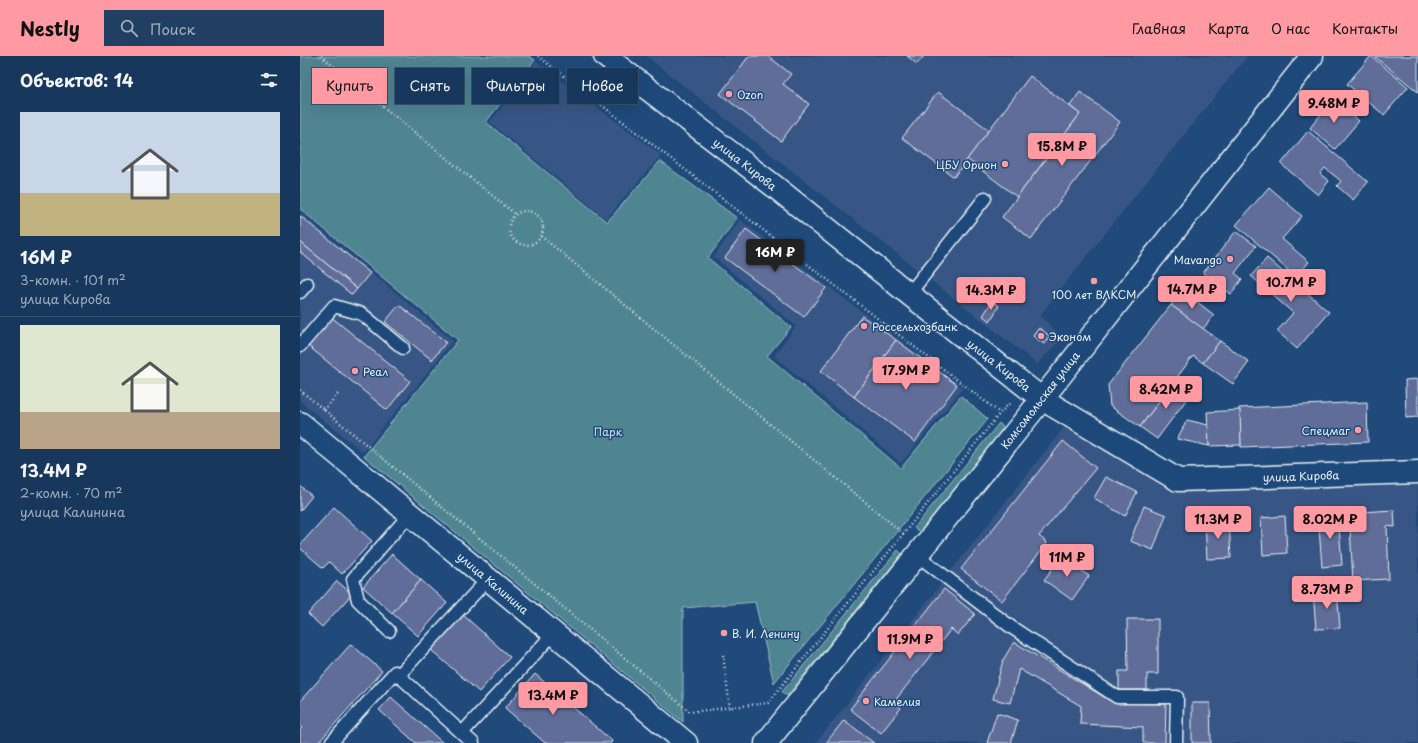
<!DOCTYPE html>
<html lang="ru">
<meta charset="utf-8">
<style>
:root{--surface:#17385c;--page:#203f62;--text:#f1f3f6;--muted:#9eacbb;--line:#365272;--accent:#ff9aa2}
body{margin:0;font-family:"Playpen Sans",sans-serif;background:var(--page);color:var(--text);height:100vh;display:flex;flex-direction:column;font-size:15px;white-space:nowrap}
*{box-sizing:border-box;margin:0}
p{font-size:13px;color:var(--muted)}
.icon{flex:none;width:22px;height:22px;fill:none;stroke:currentColor;stroke-width:2;stroke-linecap:round;stroke-linejoin:round}
.map{position:relative;flex:1;overflow:hidden}
.panel{display:flex;flex-direction:column;background:var(--surface);width:300px}
.panel>*{flex:none}
.guide{position:absolute;left:12px;top:12px;width:380px;height:36px;display:flex;gap:8px}
.price{position:absolute;translate:-50% -34px;padding:0 9px;border-radius:4px;background:var(--accent);color:#111;font-size:13px;line-height:26px;filter:drop-shadow(0 1px 2px #0008)}
.price::after{content:'';position:absolute;left:50%;top:24px;width:12px;height:9px;margin-left:-6px;background:inherit;clip-path:polygon(0 0,100% 0,50% 100%)}
.price.active{background:#222;color:#fff}
ul{padding:0;list-style:none}
li{display:grid;align-content:center;gap:8px;height:212px;padding:0 20px}
li+li{border-top:1px solid var(--line)}
li span{display:grid;place-items:center;height:124px;border-radius:0px;color:#555}
li>.icon{margin-inline-start:auto}
span .icon{width:72px;height:72px;fill:#fffc;stroke-width:1}
li b{font-size:17px}
h2{display:flex;justify-content:space-between;align-items:center;height:48px;padding:0 20px;font-size:17px}
.chip{padding:0 14px;border-radius:0px;background:var(--surface);box-shadow:0 4px 16px #0002,0 0 0 1px var(--line);font-size:14px;line-height:36px}
.chip.active{background:var(--accent);color:#111}
header{display:flex;align-items:center;gap:24px;box-sizing:border-box;height:56px;padding:0 20px;background:var(--accent);color:#111}
header strong{font-size:19px}
nav{display:flex;gap:22px;margin-inline-start:auto;font-size:14px}
.search{width:280px;height:36px;background:var(--page);display:flex;align-items:center;gap:10px;box-sizing:border-box;padding:0 14px;border-radius:0px;color:var(--muted);font-size:15px}
main{display:flex;flex:1;min-height:0}
.map>svg:first-child{display:block}
.built{fill:#375785}
.green{fill:#508491;stroke:#9cbac4}
.building{fill:#616d98;stroke:#e8f1f8}
.lines{fill:none;stroke-linecap:round;stroke-linejoin:round}
.service-casing{stroke:#e8f1f8;stroke-width:15}
.minor-casing{stroke:#e8f1f8;stroke-width:25}
.tertiary-casing{stroke:#e8f1f8;stroke-width:25}
.path{stroke:#e8f1f8;stroke-width:2.5;stroke-dasharray:1 3;stroke-linecap:butt}
.service{stroke:#1f4a7a;stroke-width:12}
.minor{stroke:#1f4a7a;stroke-width:22}
.tertiary{stroke:#1f4a7a;stroke-width:22}
.poi-dot{fill:#ff9aa2;stroke:#1f4a7a;stroke-width:1.5}
.labels{text-anchor:middle;dominant-baseline:central;stroke-width:3;stroke-linejoin:round;paint-order:stroke}
.poi-label{font-size:11px;fill:#e8f1f8;stroke:#1f4a7a;text-anchor:start}
.street-label{font-size:11px;fill:#e8f1f8;stroke:#1f4a7a}
.park-label{font-size:11px;fill:#d1e1e9;stroke:#1f4a7a}
</style>
<header>
<strong>Nestly</strong>
<div class="search"><svg class="icon" aria-label="search" viewBox="0 0 24 24"><circle cx="10" cy="10" r="6"/><path d="M15 15l6 6"/></svg>Поиск</div>
<nav><a>Главная</a><a>Карта</a><a>О нас</a><a>Контакты</a></nav>
</header>
<main>
<section class="panel">
<h2>Объектов: 14<svg class="icon" aria-label="filters" viewBox="0 0 24 24"><path d="M4 7h16M4 17h16"/><circle cx="9" cy="7" r="2"/><circle cx="15" cy="17" r="2"/></svg></h2>
<ul>
<li><span style="background:linear-gradient(#c9d6e8 65%,#c2b280 0)"><svg class="icon" aria-label="home" viewBox="0 0 24 24"><path d="M3 11l9-7 9 7M6 9v11h12V9"/></svg></span><div><b>16M ₽</b><p>3-комн. · 101 m²</p><p>улица Кирова</p></div></li>
<li><span style="background:linear-gradient(#dfe7d0 70%,#b9a48a 0)"><svg class="icon" aria-label="home" viewBox="0 0 24 24"><path d="M3 11l9-7 9 7M6 9v11h12V9"/></svg></span><div><b>13.4M ₽</b><p>2-комн. · 70 m²</p><p>улица Калинина</p></div></li>
</ul>
</section>
<div class="map">
<svg width="1118" height="687" viewBox="0 0 1118 687">
<rect width="100%" height="100%" fill="#1f4a7a"/>
<filter id="ink" filterUnits="userSpaceOnUse"><feTurbulence type="fractalNoise" baseFrequency=".025" numOctaves="2"/><feDisplacementMap in="SourceGraphic" scale="8" xChannelSelector="R" yChannelSelector="G"/><feConvolveMatrix kernelMatrix="1 2 1 2 8 2 1 2 1" color-interpolation-filters="sRGB"/></filter>
<g filter="url(#ink)">
<g class="built">
<polygon points="346,0 947,0 740,259 762,282 737,308"/>
<polygon points="236,6 361,99 306,163 190,66"/>
<polygon points="0,157 153,285 63,396 0,345"/>
<polygon points="440,164 663,332 601,407 474,300 496,270 414,201"/>
<polygon points="767,368 878,433 1118,425 1118,687 516,687"/>
</g>
<g class="green">
<polygon points="0,0 229,0 235,4 186,66 307,166 360,105 437,162 408,202 491,271 467,300 601,412 661,340 688,363 474,627 455,546 383,552 383,666 64,400 158,284 0,153"/>
<polygon points="699,367 704,372 620,476 614,472"/>
<polygon points="598,494 602,498 487,640 482,636"/>
</g>
<g class="building">
<polygon points="449,0 468,0 491,18 483,28 509,48 481,85 420,38"/>
<polygon points="607,0 624,0 617,8"/>
<polygon points="1071,0 1108,31 1084,59 1047,28"/>
<polygon points="1074,0 1118,0 1118,36"/>
<polygon points="730,20 780,58 717,141 667,103"/>
<polygon points="638,36 689,74 654,121 602,82"/>
<polygon points="780,36 820,66 731,183 702,161 780,58 770,50"/>
<polygon points="1033,43 1059,65 1035,93 1010,72"/>
<polygon points="1008,75 1068,126 1053,144 1037,130 1041,125 1025,112 1020,118 1029,125 1018,139 981,108"/>
<polygon points="969,131 1002,160 982,183 1009,206 996,221 936,169"/>
<polygon points="0,160 70,217 57,233 0,186"/>
<polygon points="446,173 526,232 504,261 425,202"/>
<polygon points="936,175 956,190 935,217 942,223 931,238 903,217"/>
<polygon points="0,186 57,233 52,239 0,196"/>
<polygon points="967,202 1029,256 997,293 977,275 993,257 951,220"/>
<polygon points="882,234 914,259 903,273 871,249"/>
<polygon points="692,245 699,250 690,265 683,260"/>
<polygon points="99,249 146,286 132,304 85,266"/>
<polygon points="871,249 920,285 903,307 893,300 840,371 810,350 808,329"/>
<polygon points="30,260 110,325 87,354 7,289"/>
<polygon points="562,260 596,284 554,341 521,315"/>
<polygon points="739,272 750,280 744,288 733,280"/>
<polygon points="596,284 657,329 615,386 554,341"/>
<polygon points="920,285 949,306 933,328 903,307"/>
<polygon points="1118,323 1118,361 1106,362 1105,324"/>
<polygon points="875,324 892,336 857,383 840,371"/>
<polygon points="1067,346 1068,386 941,391 939,352"/>
<polygon points="940,354 941,389 909,390 907,356"/>
<polygon points="887,364 908,369 909,390 877,383"/>
<polygon points="763,385 796,412 739,480 747,487 702,545 661,513"/>
<polygon points="806,421 837,436 825,460 794,442"/>
<polygon points="0,430 12,440 0,455"/>
<polygon points="844,450 866,459 853,494 830,485"/>
<polygon points="34,451 72,485 42,518 29,506 23,512 0,492 0,489"/>
<polygon points="1094,454 1095,471 1087,470 1089,523 1053,525 1050,472 1044,473 1043,457"/>
<polygon points="1038,457 1042,509 1022,511 1018,459"/>
<polygon points="985,460 987,497 963,499 961,462"/>
<polygon points="929,464 931,502 907,503 905,466"/>
<polygon points="92,498 121,524 92,557 63,531"/>
<polygon points="761,501 789,520 772,544 744,524"/>
<polygon points="121,524 147,547 118,580 92,557"/>
<polygon points="37,525 52,538 22,571 8,558"/>
<polygon points="644,533 675,558 658,579 651,573 594,646 601,652 581,677 550,653"/>
<polygon points="1037,534 1040,572 1016,573 1013,536"/>
<polygon points="162,558 210,601 179,636 130,593"/>
<polygon points="827,563 858,563 858,618 847,618 847,634 819,634 819,615 828,615"/>
<polygon points="714,586 814,647 866,648 865,687 843,687 843,671 780,668 781,650 719,613 710,647 693,643 703,604"/>
<polygon points="51,588 82,615 18,687 0,687 0,674 2,672 0,670 0,645"/>
<polygon points="235,618 312,685 311,687 245,687 205,652"/>
<polygon points="91,641 143,687 116,687 79,654"/>
<polygon points="892,647 910,647 911,687 892,687"/>
<polygon points="697,657 718,664 711,687 687,687"/>
<polygon points="544,664 574,687 526,687"/>
</g>
<g class="lines">
<defs>
<g id="service">
<polyline points="0,236 7,228"/>
<polyline points="609,238 685,142"/>
<polyline points="0,290 34,250 62,258 103,292"/>
<polyline points="617,499 711,571 817,641 877,641 876,687"/>
<polyline points="89,575 58,544 53,523 110,458"/>
<polyline points="98,620 188,523"/>
<polyline points="162,677 254,577"/>
<polyline points="31,687 95,616 173,687"/>
</g>
<g id="minor">
<polyline points="0,367 386,687"/>
<polyline points="466,687 742,343 1012,0"/>
</g>
<polyline id="tertiary" points="305,0 474,130 609,238 742,343 878,424 1118,416"/>
</defs>
<use href="#service" class="service-casing"/>
<use href="#minor" class="minor-casing"/>
<use href="#tertiary" class="tertiary-casing"/>
<g class="path">
<polyline points="21,0 215,158"/>
<polyline points="238,0 700,357"/>
<circle cx="226" cy="172" r="17"/>
<polyline points="241,180 604,478"/>
<polyline points="0,334 390,656 468,647 700,357 711,346"/>
<polyline points="24,354 38,338"/>
<polyline points="423,599 430,652"/>
</g>
<use href="#service" class="service"/>
<use href="#minor" class="minor"/>
<use href="#tertiary" class="tertiary"/>
</g>
</g>
<g class="poi-dot">
<circle cx="429" cy="38" r="4"/>
<circle cx="705" cy="108" r="4"/>
<circle cx="930" cy="203" r="4"/>
<circle cx="794" cy="225" r="4"/>
<circle cx="564" cy="270" r="4"/>
<circle cx="741" cy="280" r="4"/>
<circle cx="55" cy="315" r="4"/>
<circle cx="1058" cy="374" r="4"/>
<circle cx="424" cy="577" r="4"/>
<circle cx="566" cy="645" r="4"/>
</g>
<g class="labels">
<g class="poi-label">
<text x="437" y="38">Ozon</text>
<text x="697" y="108" text-anchor="end">ЦБУ Орион</text>
<text x="922" y="203" text-anchor="end">Mavango</text>
<text x="794" y="238" text-anchor="middle">100 лет ВЛКСМ</text>
<text x="572" y="270">Россельхозбанк</text>
<text x="749" y="280">Эконом</text>
<text x="63" y="315">Реал</text>
<text x="1050" y="374" text-anchor="end">Спецмаг</text>
<text x="432" y="577">В. И. Ленину</text>
<text x="574" y="645">Камелия</text>
</g>
<g class="street-label">
<text transform="translate(445 108) rotate(38)">улица Кирова</text>
<text transform="translate(699 309) rotate(38)">улица Кирова</text>
<text transform="translate(740 344) rotate(-52)">Комсомольская улица</text>
<text transform="translate(1001 420) rotate(-2)">улица Кирова</text>
<text transform="translate(193 527) rotate(40)">улица Калинина</text>
</g>
<g class="park-label">
<text x="308" y="375">Парк</text>
</g>
</g>
</svg>
<b class="price" style="left:1034px;top:68px">9.48M ₽</b>
<b class="price" style="left:762px;top:111px">15.8M ₽</b>
<b class="price active" style="left:475px;top:217px">16M ₽</b>
<b class="price" style="left:991px;top:247px">10.7M ₽</b>
<b class="price" style="left:892px;top:254px">14.7M ₽</b>
<b class="price" style="left:691px;top:255px">14.3M ₽</b>
<b class="price" style="left:606px;top:335px">17.9M ₽</b>
<b class="price" style="left:866px;top:354px">8.42M ₽</b>
<b class="price" style="left:918px;top:484px">11.3M ₽</b>
<b class="price" style="left:1030px;top:484px">8.02M ₽</b>
<b class="price" style="left:767px;top:522px">11M ₽</b>
<b class="price" style="left:1027px;top:554px">8.73M ₽</b>
<b class="price" style="left:610px;top:604px">11.9M ₽</b>
<b class="price" style="left:253px;top:660px">13.4M ₽</b>
<div class="guide">
<a class="chip active">Купить</a>
<a class="chip">Снять</a>
<a class="chip">Фильтры</a>
<a class="chip">Новое</a>
</div>
</div>
</main>
